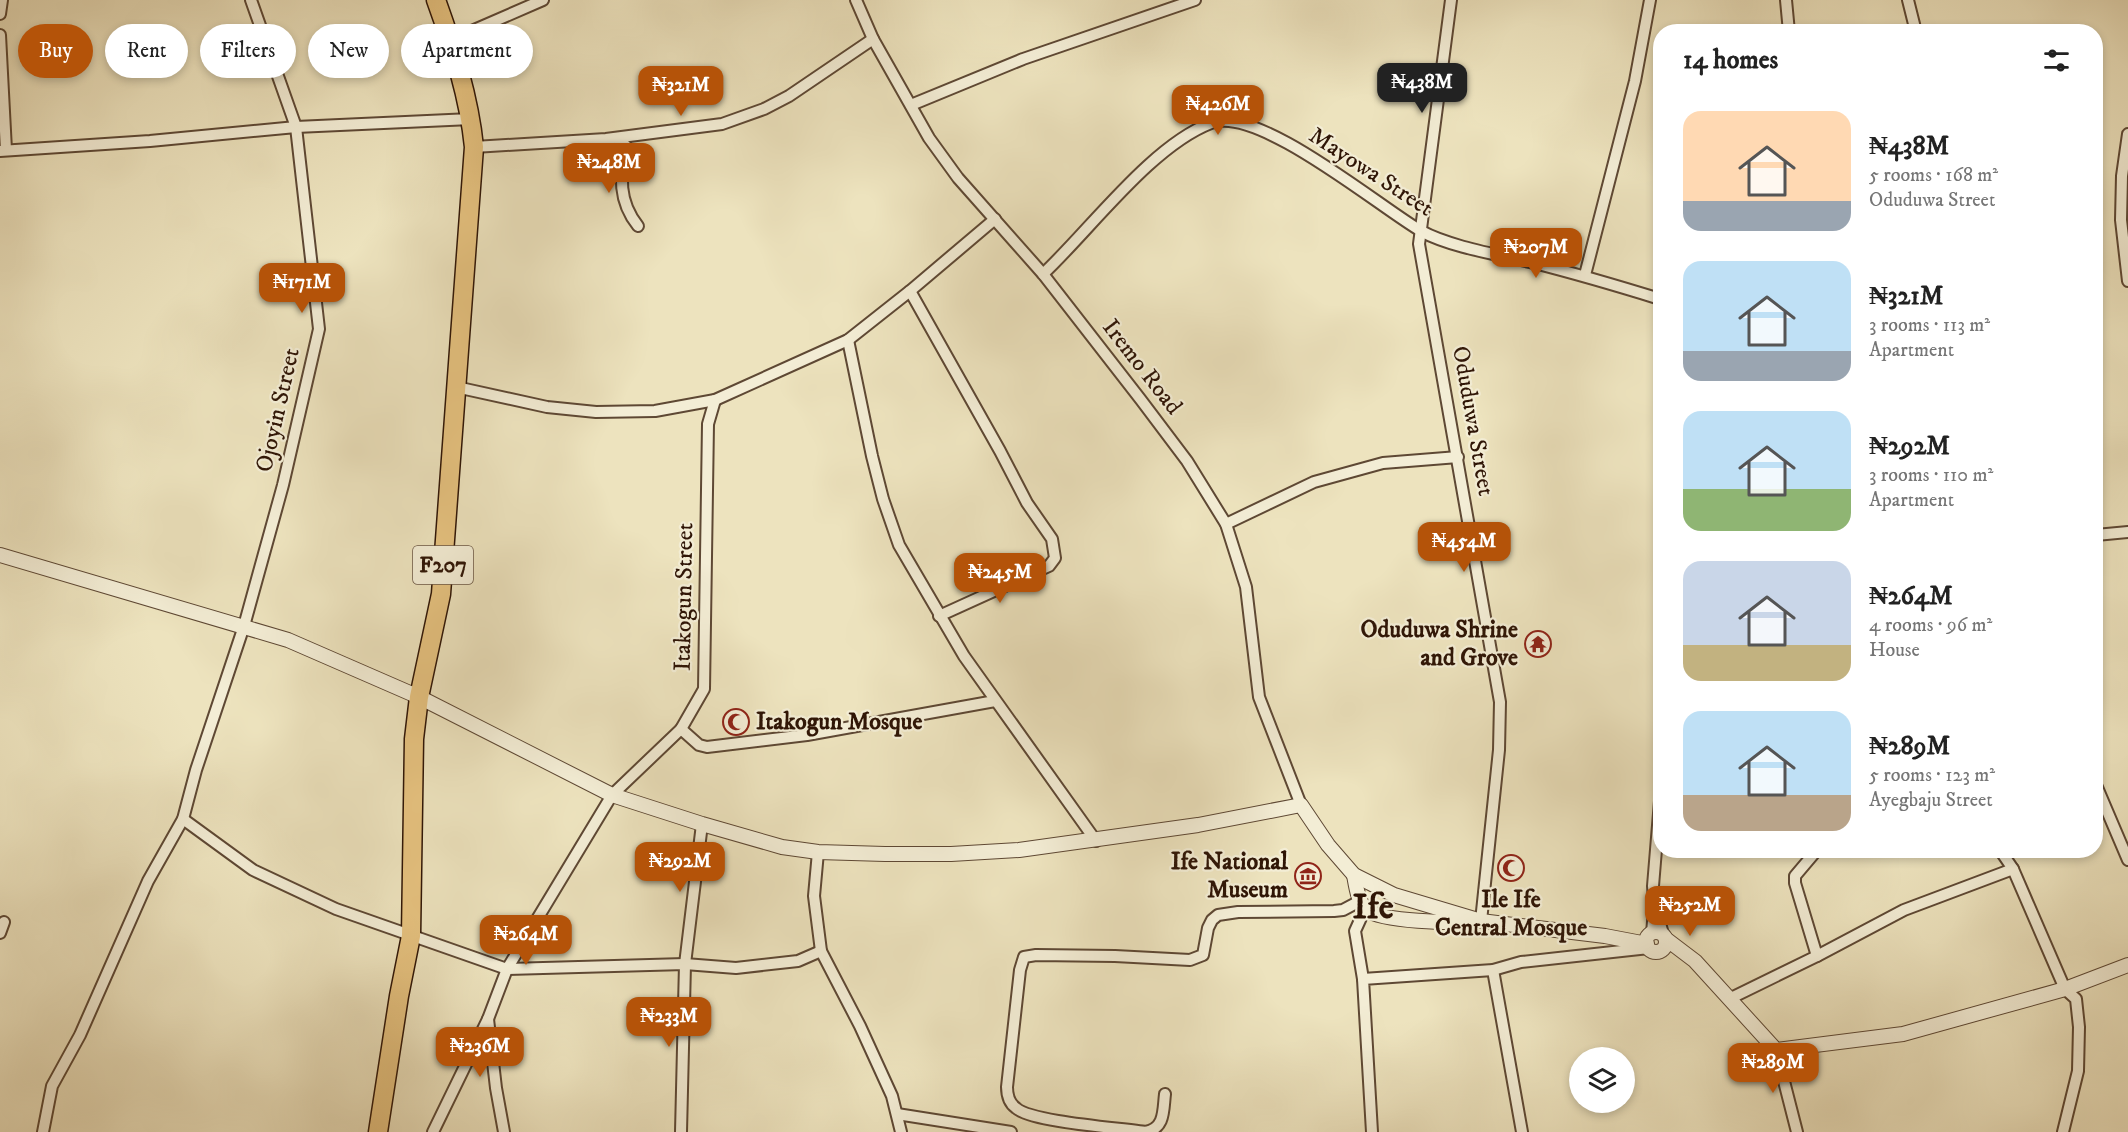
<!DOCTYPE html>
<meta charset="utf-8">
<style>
:root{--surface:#fff;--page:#f6f6f6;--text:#222;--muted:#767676;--accent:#b45309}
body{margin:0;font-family:"IM FELL DW Pica",serif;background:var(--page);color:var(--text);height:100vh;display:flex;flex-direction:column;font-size:22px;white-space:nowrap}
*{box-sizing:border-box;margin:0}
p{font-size:20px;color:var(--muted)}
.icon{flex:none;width:33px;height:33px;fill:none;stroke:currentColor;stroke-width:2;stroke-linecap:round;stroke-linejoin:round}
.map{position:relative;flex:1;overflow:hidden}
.drawer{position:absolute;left:1653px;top:24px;width:450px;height:834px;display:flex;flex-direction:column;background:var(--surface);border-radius:24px;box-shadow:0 3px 9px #0003}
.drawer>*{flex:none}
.banner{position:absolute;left:18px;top:24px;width:570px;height:54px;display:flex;gap:12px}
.fabs{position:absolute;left:1569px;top:1047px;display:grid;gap:12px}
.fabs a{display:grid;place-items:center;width:66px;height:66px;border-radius:50%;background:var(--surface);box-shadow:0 3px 9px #0003;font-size:30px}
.price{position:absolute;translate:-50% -51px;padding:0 14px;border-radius:12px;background:var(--accent);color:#fff;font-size:20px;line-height:39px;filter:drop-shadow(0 2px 3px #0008)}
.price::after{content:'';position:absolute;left:50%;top:36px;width:18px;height:14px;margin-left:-9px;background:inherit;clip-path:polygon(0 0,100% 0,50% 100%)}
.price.on{background:#222;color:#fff}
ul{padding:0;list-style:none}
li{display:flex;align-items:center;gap:18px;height:150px;padding:0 30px}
li span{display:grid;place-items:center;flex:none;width:168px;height:120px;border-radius:18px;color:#555}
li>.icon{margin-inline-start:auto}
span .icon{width:72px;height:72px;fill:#fffc;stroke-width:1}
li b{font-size:26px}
h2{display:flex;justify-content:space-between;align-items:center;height:72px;padding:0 30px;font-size:26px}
.pill{padding:0 21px;border-radius:27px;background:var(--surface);box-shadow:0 3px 9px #0003;font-size:21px;line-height:54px}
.pill.on{background:var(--accent);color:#fff}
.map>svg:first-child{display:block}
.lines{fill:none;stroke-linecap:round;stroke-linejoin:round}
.minor-casing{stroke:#5e4834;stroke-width:14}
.tertiary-casing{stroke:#5e4834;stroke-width:16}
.primary-casing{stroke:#2f1506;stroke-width:21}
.minor{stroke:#f3edd5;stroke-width:10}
.tertiary{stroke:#f3edd5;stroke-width:14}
.primary{stroke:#e6c27f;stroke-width:18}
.labels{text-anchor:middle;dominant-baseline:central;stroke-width:4.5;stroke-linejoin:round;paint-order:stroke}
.shield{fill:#f3edd5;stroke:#6a5644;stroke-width:1.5}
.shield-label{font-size:22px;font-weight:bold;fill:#2f1506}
.street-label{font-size:24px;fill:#2f1506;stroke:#f3edd5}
.poi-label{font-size:24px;font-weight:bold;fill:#2f1506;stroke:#f3edd5;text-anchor:end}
.town-label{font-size:36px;font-weight:bold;fill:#2f1506;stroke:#f3edd5}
</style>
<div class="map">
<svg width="2128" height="1132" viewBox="0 0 2128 1132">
<rect width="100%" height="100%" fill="#ede3be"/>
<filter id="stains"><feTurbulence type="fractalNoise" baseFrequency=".00333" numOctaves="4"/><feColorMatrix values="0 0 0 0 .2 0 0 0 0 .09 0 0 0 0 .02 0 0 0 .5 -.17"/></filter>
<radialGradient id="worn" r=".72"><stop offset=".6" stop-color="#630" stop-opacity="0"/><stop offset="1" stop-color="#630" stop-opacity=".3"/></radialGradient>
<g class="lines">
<defs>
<g id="minor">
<polyline points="856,0 873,39 929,138 958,178 1043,274 1141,400 1187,461 1226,524 1246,587 1259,697 1301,805"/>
<polyline points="1451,0 1419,244 1500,702 1499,750 1481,921"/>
<polyline points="1786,0 1789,32"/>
<polyline points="1908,0 1916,32"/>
<polyline points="0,14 2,0"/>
<polyline points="0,35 6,150"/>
<polyline points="451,40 543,0"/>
<polyline points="911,105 1023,59 1195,0"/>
<polyline points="2128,134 2122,176 2121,220 2128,281"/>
<path d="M617 138 626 146C620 176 618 201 638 226"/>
<polyline points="474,147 606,139 722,124 764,109 789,96 873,39"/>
<polyline points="0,151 150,141 296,127 471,119"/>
<path d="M1043 274C1090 230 1151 146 1211 123 1258 105 1378 206 1421 231 1450 247 1500 255 1534 263 1577 274 1618 286 1660 299"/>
<polyline points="1585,275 1635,81 1650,0"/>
<polyline points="910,291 1000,451 1027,503 1052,539 1055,558 1049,566 939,616"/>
<polyline points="848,340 872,456 883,499 899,545 964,656 1096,841"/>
<polyline points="456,387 547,407 596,412 655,411 715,400 848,340 910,291 995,219"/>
<polyline points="1226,524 1314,482 1383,463 1458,457"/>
<polyline points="2096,535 2128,532"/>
<polyline points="681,729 699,745 707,747 807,735 995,701"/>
<polyline points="2096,785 2128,860"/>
<polyline points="1660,801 1653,886 1654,901 1663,934"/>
<polyline points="183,819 253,870 336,909 507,969 685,964 736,968 798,961 821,951"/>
<polyline points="2000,850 2013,869 2065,989 2076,999 2079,1027 2078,1071 2063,1132"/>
<polyline points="818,852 814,896 821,951 860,1026 892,1096 901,1132"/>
<polyline points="0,933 4,922"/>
<polyline points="1652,933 1654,910"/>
<polyline points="1817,956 1904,910 2013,869"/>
<polyline points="1493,970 1522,1132"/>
<polyline points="1363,979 1355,931 1365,909"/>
<polyline points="1729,999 1817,956 1795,883 1795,876 1817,850"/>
<polyline points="488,1019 496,1088 504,1132"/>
<polyline points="1776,1050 1797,1132"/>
<path d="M1165 1094C1163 1111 1165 1128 1146 1132 1121 1128 1031 1122 1016 1108 1009 1103 1007 1095 1007 1087L1020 970 1024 957 1036 955 1115 956 1190 960 1203 955 1208 928 1212 920 1218 915 1238 912 1334 911 1343 910 1360 901"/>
<polyline points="897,1114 1011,1132"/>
<polyline points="43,1132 52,1086 80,1035 148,881 183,819 196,770 244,626 283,485 319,329 296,127 251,0"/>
<polyline points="433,1132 488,1019 507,969 612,795 681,729 704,689 708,424 715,400"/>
<polyline points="681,1132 685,964 702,824"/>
<polyline points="1372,1132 1363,979 1493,970 1521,962 1649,948"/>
</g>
<g id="tertiary">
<polyline points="0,555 288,640 419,697 612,795 702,824 782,847 818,852 885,854 951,854 1019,850 1198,825 1301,805 1328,845 1354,875 1394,895 1481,921 1605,936 1647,944"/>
<path d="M1354 875C1356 886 1358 903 1367 910 1383 922 1452 923 1473 921"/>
<circle cx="1656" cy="942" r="10"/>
<polyline points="1666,939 1695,961 1776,1050 1903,1034 2065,989 2128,965"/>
</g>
<path id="primary" d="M378 1132 399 996 411 936 414 739 419 697 441 594 474 147C469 97 453 47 436 0"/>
</defs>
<use href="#minor" class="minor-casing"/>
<use href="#tertiary" class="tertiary-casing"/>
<use href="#primary" class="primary-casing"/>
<use href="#minor" class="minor"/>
<use href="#tertiary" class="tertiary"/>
<use href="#primary" class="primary"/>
</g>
<defs>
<symbol id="temple-ring" viewBox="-11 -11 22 22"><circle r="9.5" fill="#f3edd5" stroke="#8f2418" stroke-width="1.5"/><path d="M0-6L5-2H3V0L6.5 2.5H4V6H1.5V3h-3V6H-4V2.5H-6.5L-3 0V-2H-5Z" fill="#8f2418"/></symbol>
<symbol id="mosque-ring" viewBox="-11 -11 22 22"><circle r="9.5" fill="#f3edd5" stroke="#8f2418" stroke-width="1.5"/><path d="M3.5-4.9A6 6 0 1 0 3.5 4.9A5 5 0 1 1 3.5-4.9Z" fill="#8f2418"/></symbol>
<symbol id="museum-ring" viewBox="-11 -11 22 22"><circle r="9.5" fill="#f3edd5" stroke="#8f2418" stroke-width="1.5"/><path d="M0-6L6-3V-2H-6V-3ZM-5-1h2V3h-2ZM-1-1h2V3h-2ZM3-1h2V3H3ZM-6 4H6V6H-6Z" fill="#8f2418"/></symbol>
</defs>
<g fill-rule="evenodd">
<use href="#temple-ring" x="1523" y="629" width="30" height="30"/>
<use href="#mosque-ring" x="721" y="707" width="30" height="30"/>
<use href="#mosque-ring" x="1496" y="853" width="30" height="30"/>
<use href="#museum-ring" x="1293" y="861" width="30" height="30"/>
</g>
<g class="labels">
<rect class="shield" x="413" y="546" width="60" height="38" rx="4.5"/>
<g class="shield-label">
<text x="443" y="565">F207</text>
</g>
<g class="street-label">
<text transform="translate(1371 172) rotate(33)">Mayowa Street</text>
<text transform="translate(1142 367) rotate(52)">Iremo Road</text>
<text transform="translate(278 410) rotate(-77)">Ojoyin Street</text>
<text transform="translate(1473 421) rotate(80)">Oduduwa Street</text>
<text transform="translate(684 597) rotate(-89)">Itakogun Street</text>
</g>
<g class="poi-label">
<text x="1518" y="630">Oduduwa Shrine<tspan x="1518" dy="28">and Grove</tspan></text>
<text x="756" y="722" text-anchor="start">Itakogun Mosque</text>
<text x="1288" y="862">Ife National<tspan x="1288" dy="28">Museum</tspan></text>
<text x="1511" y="900" text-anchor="middle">Ile Ife<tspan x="1511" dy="28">Central Mosque</tspan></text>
</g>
<g class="town-label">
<text x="1373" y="907">Ife</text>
</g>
</g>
<rect width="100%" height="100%" filter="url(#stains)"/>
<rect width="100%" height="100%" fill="url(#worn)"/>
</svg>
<div class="fabs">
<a><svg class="icon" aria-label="layers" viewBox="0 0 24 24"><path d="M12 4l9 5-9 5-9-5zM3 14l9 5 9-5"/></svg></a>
</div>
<b class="price on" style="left:1422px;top:114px">₦438M</b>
<b class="price" style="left:681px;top:117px">₦321M</b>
<b class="price" style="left:1218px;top:136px">₦426M</b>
<b class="price" style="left:609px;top:194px">₦248M</b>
<b class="price" style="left:1536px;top:279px">₦207M</b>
<b class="price" style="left:302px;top:314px">₦171M</b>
<b class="price" style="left:1464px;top:573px">₦454M</b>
<b class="price" style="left:1000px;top:604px">₦245M</b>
<b class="price" style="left:680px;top:893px">₦292M</b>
<b class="price" style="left:1690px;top:937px">₦252M</b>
<b class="price" style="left:526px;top:966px">₦264M</b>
<b class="price" style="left:669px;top:1048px">₦233M</b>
<b class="price" style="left:480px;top:1078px">₦236M</b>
<b class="price" style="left:1773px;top:1094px">₦289M</b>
<div class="banner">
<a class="pill on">Buy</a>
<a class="pill">Rent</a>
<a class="pill">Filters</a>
<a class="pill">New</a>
<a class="pill">Apartment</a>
</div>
<section class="drawer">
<h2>14 homes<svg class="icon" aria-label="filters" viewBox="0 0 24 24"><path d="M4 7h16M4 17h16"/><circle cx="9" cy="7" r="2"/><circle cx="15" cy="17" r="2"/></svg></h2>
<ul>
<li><span style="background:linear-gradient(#ffd9b3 75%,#9aa5b1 0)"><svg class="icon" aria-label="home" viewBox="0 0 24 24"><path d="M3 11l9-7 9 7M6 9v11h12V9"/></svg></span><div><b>₦438M</b><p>5 rooms · 168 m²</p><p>Oduduwa Street</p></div></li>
<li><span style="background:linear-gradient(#bfe0f5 75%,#9aa5b1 0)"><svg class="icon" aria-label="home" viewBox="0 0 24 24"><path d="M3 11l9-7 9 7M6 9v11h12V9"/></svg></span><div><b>₦321M</b><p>3 rooms · 113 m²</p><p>Apartment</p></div></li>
<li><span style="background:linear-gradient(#bfe0f5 65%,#8fb573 0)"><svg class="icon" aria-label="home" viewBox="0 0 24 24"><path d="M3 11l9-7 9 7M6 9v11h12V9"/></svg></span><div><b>₦292M</b><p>3 rooms · 110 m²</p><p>Apartment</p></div></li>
<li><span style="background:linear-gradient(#c9d6e8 70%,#c2b280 0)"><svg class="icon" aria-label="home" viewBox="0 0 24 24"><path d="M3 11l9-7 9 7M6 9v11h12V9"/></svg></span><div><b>₦264M</b><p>4 rooms · 96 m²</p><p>House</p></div></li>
<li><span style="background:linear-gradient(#bfe0f5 70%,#b9a48a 0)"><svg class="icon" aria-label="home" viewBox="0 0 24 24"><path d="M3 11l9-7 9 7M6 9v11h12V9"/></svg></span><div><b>₦289M</b><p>5 rooms · 123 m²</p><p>Ayegbaju Street</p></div></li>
</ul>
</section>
</div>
